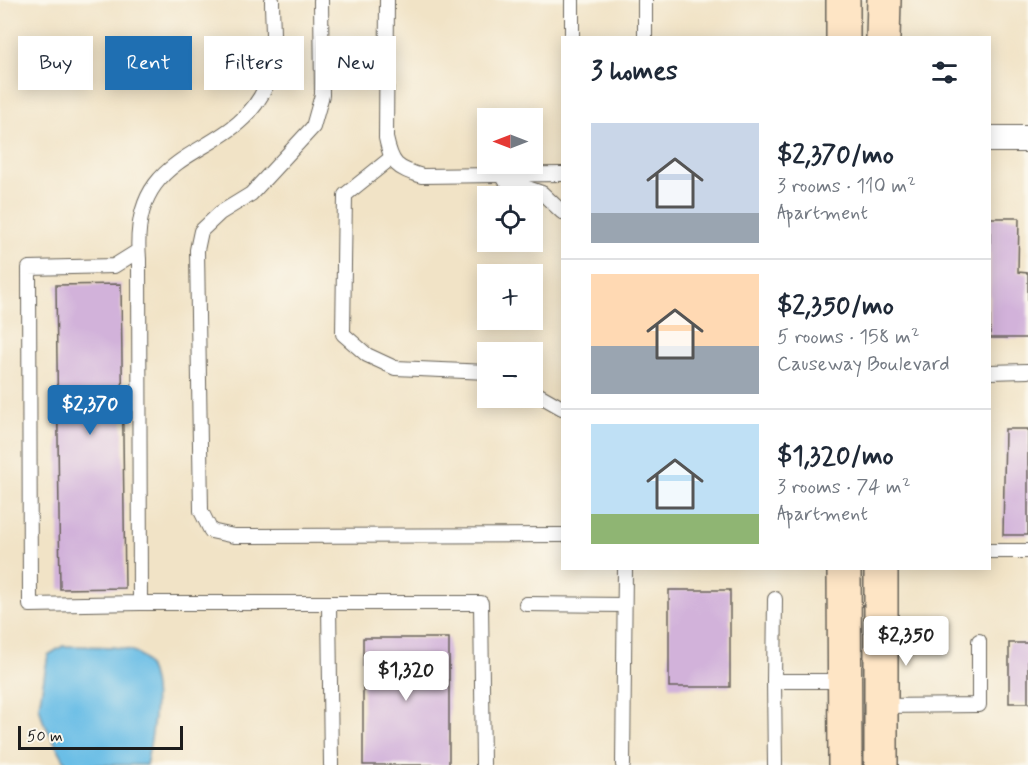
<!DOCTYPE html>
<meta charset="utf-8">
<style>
:root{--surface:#fff;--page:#f2f2f3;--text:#1f2937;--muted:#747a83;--line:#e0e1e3;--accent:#1f6fb2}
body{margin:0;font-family:Mynerve,sans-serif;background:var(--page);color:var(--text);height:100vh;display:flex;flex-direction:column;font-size:22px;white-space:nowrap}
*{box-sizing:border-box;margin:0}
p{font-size:20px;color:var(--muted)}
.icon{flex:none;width:33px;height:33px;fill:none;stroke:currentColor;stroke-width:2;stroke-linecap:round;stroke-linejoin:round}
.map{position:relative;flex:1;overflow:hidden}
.drawer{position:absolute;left:561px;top:36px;width:430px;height:534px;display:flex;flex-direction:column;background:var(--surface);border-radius:0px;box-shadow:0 3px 15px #0003}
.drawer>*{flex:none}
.guide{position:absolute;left:18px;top:36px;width:453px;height:54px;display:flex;gap:12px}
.needle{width:39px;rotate:270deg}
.controls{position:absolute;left:477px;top:108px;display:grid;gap:12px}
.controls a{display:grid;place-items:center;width:66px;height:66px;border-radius:0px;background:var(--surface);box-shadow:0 3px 15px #0003;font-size:30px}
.scale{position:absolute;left:18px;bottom:15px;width:165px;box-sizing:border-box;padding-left:6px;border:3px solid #1c1c1c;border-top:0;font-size:16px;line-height:21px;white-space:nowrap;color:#1c1c1c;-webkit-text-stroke:4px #fbf7ec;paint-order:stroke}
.price{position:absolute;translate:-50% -51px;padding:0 14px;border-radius:6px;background:#fff;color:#222;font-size:20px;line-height:39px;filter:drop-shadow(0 2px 3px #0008)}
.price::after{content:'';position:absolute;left:50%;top:36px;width:18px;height:14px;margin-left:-9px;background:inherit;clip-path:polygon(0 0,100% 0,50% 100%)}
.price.active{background:var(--accent);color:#fff}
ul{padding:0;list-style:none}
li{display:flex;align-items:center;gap:18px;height:150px;padding:0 30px}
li+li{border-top:2px solid var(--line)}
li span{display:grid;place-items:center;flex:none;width:168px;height:120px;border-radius:0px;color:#555}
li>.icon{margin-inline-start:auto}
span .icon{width:72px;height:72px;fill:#fffc;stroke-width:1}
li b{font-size:26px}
h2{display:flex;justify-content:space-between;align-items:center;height:72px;padding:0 30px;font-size:26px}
.pill{padding:0 21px;border-radius:0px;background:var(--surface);box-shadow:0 3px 15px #0003;font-size:21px;line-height:54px}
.pill.active{background:var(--accent);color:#fff}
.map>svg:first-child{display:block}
.water{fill:#6abee6;stroke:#436d81;stroke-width:1.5}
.building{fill:#d2b2da}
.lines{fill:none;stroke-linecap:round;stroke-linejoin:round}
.service-casing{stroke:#676258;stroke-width:16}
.minor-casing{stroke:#676258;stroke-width:28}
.secondary-casing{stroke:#676258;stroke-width:36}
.service{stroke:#fff;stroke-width:14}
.minor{stroke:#fff;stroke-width:26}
.secondary{stroke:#fee5c5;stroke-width:33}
</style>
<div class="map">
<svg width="1028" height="765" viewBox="0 0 1028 765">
<rect width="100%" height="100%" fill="#fbf7ec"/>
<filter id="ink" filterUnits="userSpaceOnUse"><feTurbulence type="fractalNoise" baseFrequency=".0167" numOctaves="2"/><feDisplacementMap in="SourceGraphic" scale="12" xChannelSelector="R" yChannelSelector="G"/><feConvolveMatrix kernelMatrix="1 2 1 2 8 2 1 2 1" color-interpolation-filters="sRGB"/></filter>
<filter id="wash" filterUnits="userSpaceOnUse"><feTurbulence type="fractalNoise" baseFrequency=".008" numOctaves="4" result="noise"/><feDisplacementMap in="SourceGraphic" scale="24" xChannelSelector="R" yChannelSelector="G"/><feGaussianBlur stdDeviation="1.35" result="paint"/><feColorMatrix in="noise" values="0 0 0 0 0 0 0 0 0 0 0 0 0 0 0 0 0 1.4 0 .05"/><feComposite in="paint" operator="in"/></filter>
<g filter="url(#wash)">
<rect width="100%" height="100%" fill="#f1e3c6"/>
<path class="water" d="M63 646C80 647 123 644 137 653 166 672 152 738 146 765H67L43 721 39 706 48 655Z"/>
<g id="blocks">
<g class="building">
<polygon points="990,218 1019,218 1018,272 1028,273 1028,338 990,338"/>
<polygon points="121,284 125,588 60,589 56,285"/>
<polygon points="1005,429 1028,429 1028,535 1003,535"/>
<rect x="669" y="590" width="61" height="97"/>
<rect x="363" y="638" width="86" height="127"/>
<rect x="1009" y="643" width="19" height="60"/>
</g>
</g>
</g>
<g filter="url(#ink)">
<use href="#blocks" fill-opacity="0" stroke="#676258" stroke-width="1.5"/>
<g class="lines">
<defs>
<g id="service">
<polyline points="321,0 322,95 313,127 251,194 220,213 201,231 197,250 201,511 211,531 234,536 562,535"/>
<path d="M387 0 386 138C392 165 396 168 422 176L562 174"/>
<polyline points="572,38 572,0"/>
<polyline points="645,38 645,0"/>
<polyline points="391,158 345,195 343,334 367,355 395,368 488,372"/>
<polyline points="505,180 542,193 562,212"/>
<path d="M138 251 114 266 29 268 30 605 140 603 139 259C129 140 232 164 266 86 277 60 272 28 272 0"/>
<polyline points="990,372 1028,371"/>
<polyline points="532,391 562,408"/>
<polyline points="990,551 1028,551"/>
<polyline points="775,599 774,681 845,681"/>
<polyline points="140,603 481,603 483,765"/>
<polyline points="526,604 624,605"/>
<polyline points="329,605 331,765"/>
<polyline points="774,681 775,765"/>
<polyline points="881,706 979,705 979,641"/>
<polyline points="623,765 625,568"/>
</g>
<polyline id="minor" points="990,139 1028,139"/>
<g id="secondary">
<polyline points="843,38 843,0"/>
<polyline points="883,38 884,0"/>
<polyline points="844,568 845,765"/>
<polyline points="881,765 881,568"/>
</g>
</defs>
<use href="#service" class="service-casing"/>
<use href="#minor" class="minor-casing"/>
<use href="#secondary" class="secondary-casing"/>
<use href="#service" class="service"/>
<use href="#minor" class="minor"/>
<use href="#secondary" class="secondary"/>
</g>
</g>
</svg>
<div class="controls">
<a><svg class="needle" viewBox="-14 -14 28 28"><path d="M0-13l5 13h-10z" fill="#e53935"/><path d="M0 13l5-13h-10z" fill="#747a83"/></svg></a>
<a><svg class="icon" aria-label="locate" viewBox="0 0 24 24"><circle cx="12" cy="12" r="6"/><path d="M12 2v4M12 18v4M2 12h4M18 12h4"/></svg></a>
<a>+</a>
<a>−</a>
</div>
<div class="scale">50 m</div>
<b class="price active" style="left:90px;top:436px">$2,370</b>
<b class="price" style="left:906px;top:667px">$2,350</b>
<b class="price" style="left:406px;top:702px">$1,320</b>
<div class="guide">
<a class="pill">Buy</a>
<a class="pill active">Rent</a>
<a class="pill">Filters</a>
<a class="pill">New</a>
</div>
<section class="drawer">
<h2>3 homes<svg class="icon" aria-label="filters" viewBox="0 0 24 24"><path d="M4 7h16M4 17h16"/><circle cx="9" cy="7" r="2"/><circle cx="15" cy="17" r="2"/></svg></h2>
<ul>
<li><span style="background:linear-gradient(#c9d6e8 75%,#9aa5b1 0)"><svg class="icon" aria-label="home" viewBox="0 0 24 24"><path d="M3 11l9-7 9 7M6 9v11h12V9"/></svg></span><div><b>$2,370/mo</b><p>3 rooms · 110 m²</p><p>Apartment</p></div></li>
<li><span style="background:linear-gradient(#ffd9b3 60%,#9aa5b1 0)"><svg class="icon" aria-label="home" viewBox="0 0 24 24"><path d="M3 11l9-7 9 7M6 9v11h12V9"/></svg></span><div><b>$2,350/mo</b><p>5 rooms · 158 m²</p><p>Causeway Boulevard</p></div></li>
<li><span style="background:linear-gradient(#bfe0f5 75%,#8fb573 0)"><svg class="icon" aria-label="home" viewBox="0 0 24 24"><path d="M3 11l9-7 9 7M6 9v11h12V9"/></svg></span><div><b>$1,320/mo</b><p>3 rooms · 74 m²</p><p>Apartment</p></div></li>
</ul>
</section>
</div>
